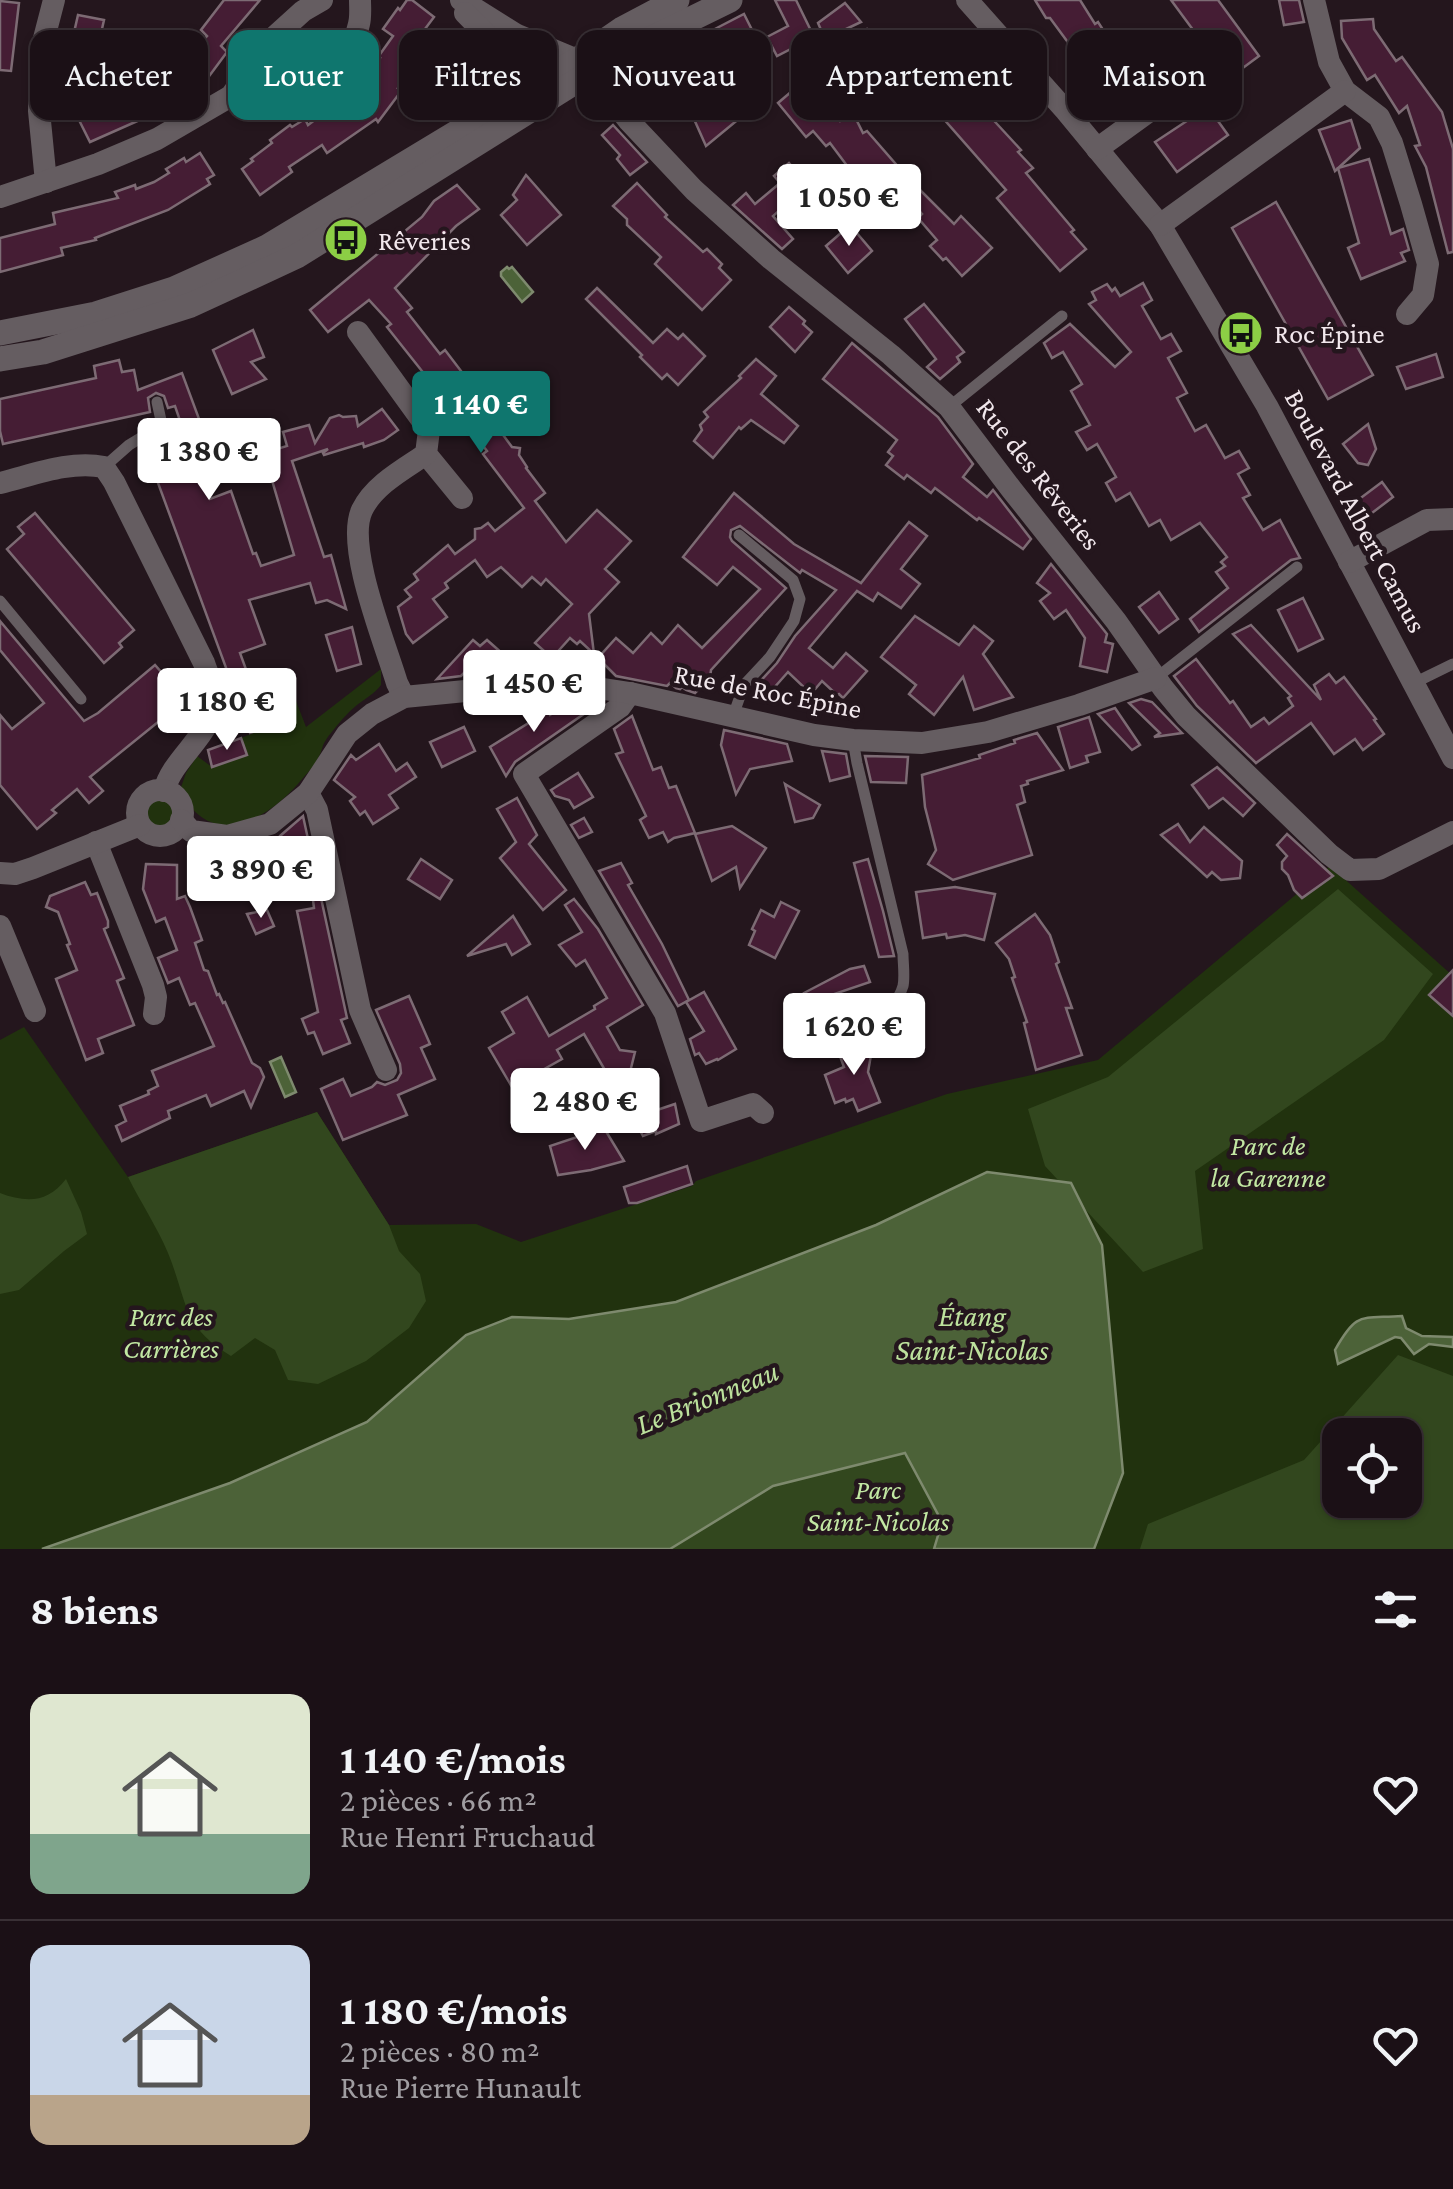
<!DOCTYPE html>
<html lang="fr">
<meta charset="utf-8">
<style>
:root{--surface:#1b1016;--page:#281e23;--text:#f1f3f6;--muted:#a09da1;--line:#393035;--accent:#0f766e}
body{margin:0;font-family:"Crimson Pro",serif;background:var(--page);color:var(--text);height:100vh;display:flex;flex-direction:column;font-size:38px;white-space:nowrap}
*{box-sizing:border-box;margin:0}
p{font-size:32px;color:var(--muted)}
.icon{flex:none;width:55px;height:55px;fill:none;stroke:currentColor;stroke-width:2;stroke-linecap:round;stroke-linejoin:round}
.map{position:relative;height:1549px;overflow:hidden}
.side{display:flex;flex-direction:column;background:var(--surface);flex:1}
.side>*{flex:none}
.banner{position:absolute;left:30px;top:30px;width:1395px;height:90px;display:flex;gap:20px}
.tools{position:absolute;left:1322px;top:1418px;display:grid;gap:20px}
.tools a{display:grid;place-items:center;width:100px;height:100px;border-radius:20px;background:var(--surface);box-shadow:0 2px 8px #0004,0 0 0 2px var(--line);font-size:50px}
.price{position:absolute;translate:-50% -85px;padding:0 22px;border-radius:10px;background:#fff;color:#222;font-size:32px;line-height:65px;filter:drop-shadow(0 2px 5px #0008)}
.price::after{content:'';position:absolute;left:50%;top:60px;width:30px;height:22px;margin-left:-15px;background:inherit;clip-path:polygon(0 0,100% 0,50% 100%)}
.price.current{background:var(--accent);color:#fff}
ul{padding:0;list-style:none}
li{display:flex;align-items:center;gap:30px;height:250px;padding:0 30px}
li+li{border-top:2px solid var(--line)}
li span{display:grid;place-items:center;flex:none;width:280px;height:200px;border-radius:20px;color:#555}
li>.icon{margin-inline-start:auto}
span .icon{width:120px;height:120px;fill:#fffc;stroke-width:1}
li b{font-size:42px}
h2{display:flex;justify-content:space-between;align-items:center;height:120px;padding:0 30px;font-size:42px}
.tag{padding:0 35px;border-radius:20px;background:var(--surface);box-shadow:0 2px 8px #0004,0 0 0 2px var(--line);font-size:35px;line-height:90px}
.tag.current{background:var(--accent);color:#fff}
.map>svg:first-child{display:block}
.green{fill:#21320e;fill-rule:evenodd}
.forest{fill:#32471e;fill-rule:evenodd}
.water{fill:#4c6238;stroke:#7e8a6e;stroke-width:2.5}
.building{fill:#451d34;stroke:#7d6b74;stroke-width:2.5}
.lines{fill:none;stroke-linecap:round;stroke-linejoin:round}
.service{stroke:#655d61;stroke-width:11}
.minor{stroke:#655d61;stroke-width:22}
.tertiary{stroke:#655d61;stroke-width:25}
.labels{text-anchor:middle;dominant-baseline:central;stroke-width:9;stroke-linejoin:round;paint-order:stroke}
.poi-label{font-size:28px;fill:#f1e7ec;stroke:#24161d;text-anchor:start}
.street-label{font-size:28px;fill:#f1e7ec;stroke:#24161d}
.park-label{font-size:28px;font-style:italic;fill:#c2e8a3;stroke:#24161d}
.water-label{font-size:30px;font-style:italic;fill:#bde29d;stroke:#24161d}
</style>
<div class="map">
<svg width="1453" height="1549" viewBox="0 0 1453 1549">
<rect width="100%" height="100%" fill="#24161d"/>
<g class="green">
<path d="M381 669V685C374 694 366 698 357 705 347 713 339 723 331 733 320 746 324 749 317 760 314 767 307 773 303 778 269 820 211 853 180 790L186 773 197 756 212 767 247 755 241 738 267 727 296 701 306 727Z"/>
<circle cx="161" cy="814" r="16"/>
<path d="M1330 866 1453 976V1549H1094L1123 1473 987 1172 876 1225 676 1302 569 1319 512 1317 466 1335 367 1422 230 1483 42 1549H0V1040L24 1027 128 1177 317 1112 389 1225 476 1224 521 1242 692 1186 696 1181 947 1094 1098 1060ZM1340 1435H1405V1500H1340Z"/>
</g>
<g class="forest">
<polygon points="1338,889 1433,974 1384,1040 1195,1171 1203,1249 1143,1272 1045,1166 1028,1109 1108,1077"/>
<path d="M317 1112 389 1225 399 1251 420 1274 426 1301 409 1328 366 1361 318 1384 288 1380 275 1350 255 1338 231 1356C181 1326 188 1302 168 1253 157 1227 141 1203 128 1177Z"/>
<path d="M66 1179 81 1212 87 1234 64 1251 19 1290 0 1294V1193C26 1203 48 1203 66 1179Z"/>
<path d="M1398 1355 1453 1376V1549H1140L1148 1524 1304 1460ZM1340 1435H1405V1500H1340Z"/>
<polygon points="905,1452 942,1522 934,1549 670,1549 773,1486"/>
</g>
<g class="water">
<polygon points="507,267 509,269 512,267 533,292 522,302 501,276 501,272"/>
<polygon points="281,1057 296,1092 285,1097 270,1062"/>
<polygon points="987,1172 1071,1183 1102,1245 1123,1473 1094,1549 934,1549 942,1522 905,1453 773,1486 670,1549 42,1549 230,1483 367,1422 466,1335 512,1317 569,1319 676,1302 876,1225"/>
<path d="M1402 1316 1406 1328 1422 1336 1453 1337V1347L1429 1344 1414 1354 1401 1338 1395 1337 1338 1364 1335 1350C1357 1311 1360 1319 1402 1316Z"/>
</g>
<g class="building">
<polygon points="224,0 260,0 221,46 227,52 207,79 202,75 154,99 159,108 150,112 151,115 90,142 78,118 107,102 108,105 147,86 154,99 143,79 171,62 176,72 207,36 201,30"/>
<polygon points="407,0 412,0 434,17 410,49 422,58 398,88 402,90 378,122 376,119 327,153 322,145 289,167 292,172 260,195 242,169 253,161 251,159 272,143 270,140 290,125 292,127 305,119 308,125 328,110 330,113 340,105 344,110 375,70 373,68 380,58 378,57 393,36 383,29 398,8 400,10"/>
<polygon points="775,0 796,0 814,37 777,56 767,37 788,26"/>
<polygon points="1035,0 1080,0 1095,24 1098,22 1138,84 1115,99 1104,81 1101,83 1082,53 1078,56 1050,18 1046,18"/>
<polygon points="1171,0 1218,0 1259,56 1232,76 1219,59 1216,61"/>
<polygon points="1279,0 1299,0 1304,22 1284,25"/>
<polygon points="0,1 19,3 11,71 0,70"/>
<polygon points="845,3 861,22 825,39 818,23"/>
<polygon points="744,14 752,30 720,45 713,30"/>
<polygon points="78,15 104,20 89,87 63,81"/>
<polygon points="1373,19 1374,29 1396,61 1402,57 1442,112 1453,149 1453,252 1448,253 1426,167 1415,146 1420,145 1407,106 1399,113 1375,75 1367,80 1342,38 1341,21"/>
<polygon points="867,29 881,46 887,41 890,44 899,36 939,83 950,73 1021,150 1018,152 1033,168 1026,173 1074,230 1071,232 1086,249 1060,271 997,198 1006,190 905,75 893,85 854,40"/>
<polygon points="679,48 684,61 691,58 704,84 700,87 715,119 749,104 752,108 706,146 677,81 630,94 635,75 667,66 664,56"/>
<polygon points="805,80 840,121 852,111 863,133 867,131 907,177 877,203 871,196 865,200 846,175 851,171 830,143 826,146 813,131 806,137 778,103"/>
<polygon points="1208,107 1228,135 1177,172 1155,142"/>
<polygon points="1351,120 1360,148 1335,171 1319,130"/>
<polygon points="613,125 647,162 630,175 617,159 620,155 602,135"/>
<polygon points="200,153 214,175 207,179 210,184 168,210 95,238 96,240 61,248 63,255 0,272 0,238 55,224 53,213 118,198 115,192 135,185 136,189 154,182 169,173 166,169 184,158 186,162"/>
<polygon points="1369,159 1391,234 1403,229 1409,250 1401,253 1405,261 1361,279 1348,248 1359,243 1338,168"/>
<polygon points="789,163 808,185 773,216 793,239 782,249 733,205 746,193 755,204 780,183 774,176"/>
<polygon points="526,175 561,215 527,245 501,215 517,200 513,195"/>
<polygon points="907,177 954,224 961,216 992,248 962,276 946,258 943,260 930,246 937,240 918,218 922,214 897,186"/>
<polygon points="637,183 667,215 665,217 703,252 707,249 722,264 719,268 731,280 702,310 655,264 661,257 627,225 627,219 613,206"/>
<polygon points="457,185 479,209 456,226 395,288 412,308 407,312 440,354 445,350 477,392 482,388 507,421 498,428 512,447 520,448 519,455 527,467 526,468 545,493 535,501 566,542 597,510 631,541 605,569 619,582 589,614 594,654 580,641 577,644 570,638 552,658 535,643 572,604 546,579 541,585 532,577 522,587 501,567 487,577 475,560 445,583 448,588 433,599 447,617 413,643 406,634 398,607 411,597 405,590 418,580 414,574 448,545 455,554 475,539 475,529 481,528 488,523 495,531 524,508 483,454 487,451 448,399 445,400 410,356 387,327 391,324 369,300 328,332 310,310 422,217 434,201"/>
<polygon points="1276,202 1373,375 1328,399 1232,228"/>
<polygon points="850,225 872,251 848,273 826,246"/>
<polygon points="1143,283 1152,300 1142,306 1161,339 1171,334 1181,351 1168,358 1187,393 1177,398 1195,431 1206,425 1225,458 1239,451 1249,468 1238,474 1250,495 1243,498 1263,530 1280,520 1300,558 1291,560 1199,632 1190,619 1228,588 1216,572 1225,566 1221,562 1227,557 1200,523 1171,540 1160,520 1149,526 1130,493 1116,501 1106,483 1116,477 1097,444 1087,450 1076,432 1090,425 1071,391 1082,384 1063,352 1052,358 1044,343 1070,324 1115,367 1131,352 1089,304 1096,300 1092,292 1107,284 1112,291 1115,288 1120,296"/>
<polygon points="597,288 653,343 667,329 678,339 683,334 705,356 678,385 667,374 662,379 640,357 642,355 586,299"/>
<polygon points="924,304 964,352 957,357 960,362 940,379 927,367 936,359 905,319"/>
<polygon points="789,307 805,321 803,324 812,332 795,352 770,327"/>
<polygon points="253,330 264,357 251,362 266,379 232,394 213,350"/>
<polygon points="852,343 938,417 973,464 963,477 987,497 993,490 1031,539 1023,549 979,518 977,520 935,488 931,493 907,475 904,479 886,465 893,456 888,452 897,440 823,379"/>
<polygon points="1436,354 1443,377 1406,389 1397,367"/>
<polygon points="756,359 776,376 761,394 798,426 784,443 751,420 741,429 739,427 713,458 694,441 702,430 700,425 708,417 704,412 741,378 739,376"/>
<polygon points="119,360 122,372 134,370 138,390 182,373 205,435 189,441 210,499 231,491 253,554 256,553 261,566 294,555 264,453 287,446 283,432 309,425 315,443 330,418 339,415 343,417 356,416 358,426 382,409 398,430 384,440 364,447 363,443 324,455 323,453 328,449 292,461 324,557 331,555 346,609 327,600 316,603 310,583 249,600 265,644 240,653 267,727 250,733 147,453 186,438 175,406 168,408 164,396 156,393 148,398 150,412 3,444 0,431 0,399 96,378 94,366"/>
<polygon points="1368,424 1376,449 1368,465 1358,463 1343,444"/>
<polygon points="1382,482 1393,497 1368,516 1358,500"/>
<polygon points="734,493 794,544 861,583 909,522 927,536 901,569 920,584 901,608 878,593 873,601 857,591 809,648 833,668 846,653 867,671 843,698 839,694 837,695 822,681 811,694 788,672 765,698 754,688 777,663 795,636 836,590 802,570 800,573 740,526 731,530 730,537 732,541 786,588 711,670 710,678 695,693 686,690 682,687 680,689 676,688 670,683 667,686 616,676 598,658 616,638 633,653 651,633 662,644 678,625 702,648 760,589 733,567 717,585 683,557"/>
<polygon points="35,513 134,630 119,643 122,647 104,663 7,549 24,534 18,527"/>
<polygon points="1051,564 1107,634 1105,642 1113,644 1107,672 1080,666 1085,638 1066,610 1054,619 1040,601 1050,593 1037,583"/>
<polygon points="1159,592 1178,619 1159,633 1139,607"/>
<polygon points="1303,598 1323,639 1298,651 1278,610"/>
<polygon points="915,616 959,645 974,626 993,641 983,654 1013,697 974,710 963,677 934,715 909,694 916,685 881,657"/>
<polygon points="0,621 84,721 98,713 155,665 170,682 174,678 189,697 90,777 103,791 89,803 77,789 52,810 56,813 37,829 0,785 0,715 12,729 44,703 0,650"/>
<polygon points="1251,625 1321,700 1314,685 1329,674 1336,683 1344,677 1376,719 1374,720 1384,734 1363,750 1355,739 1334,754 1311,723 1256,763 1197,706 1174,676 1196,659 1230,703 1233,701 1251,727 1264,718 1269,724 1293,706 1288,698 1291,696 1233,634"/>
<polygon points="352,627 361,664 337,671 326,635"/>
<polygon points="473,640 480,646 487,640 504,655 499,673 486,674 474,663 461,676 437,679"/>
<polygon points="1141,699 1152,702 1182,733 1154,737 1160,733 1129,703"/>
<polygon points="570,701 588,711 515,762 506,776 490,747 548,711 550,715"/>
<polygon points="1115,708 1140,745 1132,750 1098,714"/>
<polygon points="632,716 653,770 661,767 669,788 676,786 695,833 674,838 668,842 663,832 649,838 640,820 646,816 616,754 623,752 614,729"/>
<polygon points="1089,717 1100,752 1086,756 1088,762 1070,768 1058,727"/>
<polygon points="464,727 475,751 442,767 430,742"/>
<polygon points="724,730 787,744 792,761 750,769 736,794 721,745"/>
<polygon points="1037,733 1063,770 1027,781 1028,784 1021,786 1025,802 1017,805 1032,855 953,880 928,864 936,850 925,807 922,775 980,758 979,755 1015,743 1014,740"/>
<polygon points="241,738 247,755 212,767 208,750"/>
<polygon points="379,744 396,771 407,763 416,777 389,795 398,808 373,824 365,811 360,815 350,801 355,797 334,780 351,755 356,760"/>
<polygon points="822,751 846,754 850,776 830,781"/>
<polygon points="865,756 908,757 906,783 871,782"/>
<polygon points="1217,767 1255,803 1243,816 1223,798 1209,808 1192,785"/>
<polygon points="578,773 593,797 574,808 569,800 555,796 551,790"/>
<polygon points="785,784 820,805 813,818 795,822"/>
<polygon points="517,798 537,835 529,844 566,890 543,910 500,858 516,842 497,809"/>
<polygon points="303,816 313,862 289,868 292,875 241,899 224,860 242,852 249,868 285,851 280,836"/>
<polygon points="584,818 592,832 579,838 571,825"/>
<polygon points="1178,824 1190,842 1204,827 1242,861 1240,878 1221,880 1212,872 1207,877 1161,835"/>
<polygon points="732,826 766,848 740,888 736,867 712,881 695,834"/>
<polygon points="1287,834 1333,876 1302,898 1294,890 1288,875 1282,869 1282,862 1287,856 1277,845"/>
<polygon points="202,849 220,850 229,874 214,881"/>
<polygon points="421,859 452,880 440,899 408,879"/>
<polygon points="868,859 883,911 894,956 879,957 854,863"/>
<polygon points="621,863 632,883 628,885 662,944 689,1000 678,1006 599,871"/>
<polygon points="146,864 177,865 177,899 185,896 190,907 202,940 195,943 204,970 208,971 217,995 219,994 223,1003 225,1002 252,1063 260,1068 264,1077 251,1107 244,1091 211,1106 206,1095 168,1111 170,1118 122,1141 116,1126 126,1121 120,1106 149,1094 148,1091 158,1086 152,1071 214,1046 195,1003 190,1005 179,978 168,983 158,958 177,950 165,918 156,922 143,889"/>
<polygon points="85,882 91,895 97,893 108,921 108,927 104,929 124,978 117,981 134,1025 98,1039 103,1053 86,1060 56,979 77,970 67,945 70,944 58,912 46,907 50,896"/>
<polygon points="955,887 995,894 984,940 965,935 947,938 946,934 923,938 916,892"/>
<polygon points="321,898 347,1018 341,1020 350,1043 323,1054 314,1032 308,1034 302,1019 318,1012 297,911 314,908 313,900"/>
<polygon points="574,899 598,929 643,1005 607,1027 620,1050 635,1052 631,1068 633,1072 613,1084 584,1034 557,1050 562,1059 512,1087 489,1048 514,1033 502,1012 527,997 549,1036 595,1009 594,1006 607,998 585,960 576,966 559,945 582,932 565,905"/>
<polygon points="781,902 799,911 775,958 749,945 755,931 752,929 761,910 774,917"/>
<polygon points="267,910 274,926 256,934 247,914"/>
<polygon points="1035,914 1050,935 1059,962 1056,964 1072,1008 1066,1008 1082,1055 1036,1070 1024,1023 1027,1022 1012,978 1015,977 1009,959 996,943"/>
<polygon points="513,916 530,944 512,955 506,944 467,956"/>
<polygon points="864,966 870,982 808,1003 804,993 850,969"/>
<polygon points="1453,970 1453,1016 1429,995"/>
<polygon points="704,992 736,1049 718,1060 717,1059 706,1064 699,1053 695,1055 690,1039 704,1031 686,1002"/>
<polygon points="409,996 430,1044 421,1048 435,1079 398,1095 407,1115 343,1140 321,1089 343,1079 351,1096 372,1087 377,1082 385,1085 397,1080 401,1073 400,1064 376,1010"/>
<polygon points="865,1041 871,1055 868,1072 880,1102 858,1111 853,1099 846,1102 845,1099 835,1103 825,1075 844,1067 838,1051"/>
<polygon points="675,1104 679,1124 656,1134 656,1131 643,1136 633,1118"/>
<polygon points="604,1128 624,1161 591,1170 558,1175 550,1146"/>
<polygon points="687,1166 692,1184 637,1203 629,1203 624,1187"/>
</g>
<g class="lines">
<g class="service">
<polyline points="949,407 1062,316"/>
<polyline points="104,467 129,445 162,425 157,402"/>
<polyline points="0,601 81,699"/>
<polyline points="1156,678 1297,567"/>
<polyline points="1414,683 1453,664"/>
<polyline points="733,716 744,685 770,657 794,621 800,599 793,580 739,535"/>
<path d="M816 1050C846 1038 893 1021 903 986 905 977 903 963 903 954L857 763 853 740"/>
</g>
<g class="minor">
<polyline points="461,0 517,35 577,60 591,72 629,121 694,190 771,259 891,355 949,407 1012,490 1116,621 1163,688 1186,716 1329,854 1350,870 1379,869 1453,832"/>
<polyline points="967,0 1066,111 1160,225 1267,406 1453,758"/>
<polyline points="1314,0 1329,62 1345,91 1379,117 1392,143 1411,204 1428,264 1423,295 1407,314"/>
<polyline points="465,13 548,98"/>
<path d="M231 96C238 98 246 101 254 102 299 107 350 67 359 24 361 16 360 7 360 0"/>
<path d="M1097 149 1177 91C1184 76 1173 66 1164 53"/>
<polyline points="46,182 39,111 41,50 54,0"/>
<polyline points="0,197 98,164 157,139 231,96 271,40 303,11 322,0"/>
<polyline points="1160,225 1345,91"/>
<polyline points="358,332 429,430 426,454 462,498"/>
<path d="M0 483C33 475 70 460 104 467L114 482 204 663C207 673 213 683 214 693 218 733 173 755 164 791"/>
<polyline points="1349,562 1427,520 1453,519"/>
<polyline points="630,693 620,707 524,774 665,1013 701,1121 753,1104 763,1113"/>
<path d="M404 697 397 683C385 643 345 546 362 510 374 485 404 469 426 454"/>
<circle cx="160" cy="813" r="23"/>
<polyline points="308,793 317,810 360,1010 386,1070"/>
<polyline points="181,820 191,831 227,836 270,824 308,793 347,734 372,714 404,697 558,682 630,693 814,735 853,740 922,743 988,732 1079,705 1156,678"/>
<polyline points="96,842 153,985 156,997 154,1014"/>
<polyline points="0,873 15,874 33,868 140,825"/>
<polyline points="0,926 35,1011"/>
</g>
<g class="tertiary">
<polyline points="0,333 96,314 174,289 267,247 577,60 622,29 677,0"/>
<polyline points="0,359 43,352 191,305 297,256 591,72 632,48 730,0"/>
</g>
</g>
<defs>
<symbol id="bus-disc" viewBox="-11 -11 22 22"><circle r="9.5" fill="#8cce45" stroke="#24161d"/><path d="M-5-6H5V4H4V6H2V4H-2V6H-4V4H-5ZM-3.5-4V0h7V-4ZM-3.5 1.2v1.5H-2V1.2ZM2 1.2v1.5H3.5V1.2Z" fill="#111"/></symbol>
</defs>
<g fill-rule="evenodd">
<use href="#bus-disc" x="321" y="215" width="50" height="50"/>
<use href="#bus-disc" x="1216" y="308" width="50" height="50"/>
</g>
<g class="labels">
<g class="poi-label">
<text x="378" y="240">Rêveries</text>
<text x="1274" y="333">Roc Épine</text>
</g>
<g class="street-label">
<text transform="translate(1039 474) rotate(52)">Rue des Rêveries</text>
<text transform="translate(1356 511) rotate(62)">Boulevard Albert Camus</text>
<text transform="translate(768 691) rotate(11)">Rue de Roc Épine</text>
</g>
<g class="park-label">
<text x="1268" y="1145">Parc de<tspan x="1268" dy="32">la Garenne</tspan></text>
<text x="171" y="1316">Parc des<tspan x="171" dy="32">Carrières</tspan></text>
<text x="878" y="1489">Parc<tspan x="878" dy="32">Saint-Nicolas</tspan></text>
</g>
<g class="water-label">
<text x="972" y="1315">Étang<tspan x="972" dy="34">Saint-Nicolas</tspan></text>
<text transform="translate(707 1397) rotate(-22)">Le Brionneau</text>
</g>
</g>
</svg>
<div class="tools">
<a><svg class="icon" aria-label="locate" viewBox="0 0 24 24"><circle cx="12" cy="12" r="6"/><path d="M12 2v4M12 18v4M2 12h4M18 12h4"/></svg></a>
</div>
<b class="price" style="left:849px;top:249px">1 050 €</b>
<b class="price current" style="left:481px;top:456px">1 140 €</b>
<b class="price" style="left:209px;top:503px">1 380 €</b>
<b class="price" style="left:534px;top:735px">1 450 €</b>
<b class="price" style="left:227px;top:753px">1 180 €</b>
<b class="price" style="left:261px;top:921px">3 890 €</b>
<b class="price" style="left:854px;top:1078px">1 620 €</b>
<b class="price" style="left:585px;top:1153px">2 480 €</b>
<div class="banner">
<a class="tag">Acheter</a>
<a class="tag current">Louer</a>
<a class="tag">Filtres</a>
<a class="tag">Nouveau</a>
<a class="tag">Appartement</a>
<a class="tag">Maison</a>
</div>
</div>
<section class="side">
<h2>8 biens<svg class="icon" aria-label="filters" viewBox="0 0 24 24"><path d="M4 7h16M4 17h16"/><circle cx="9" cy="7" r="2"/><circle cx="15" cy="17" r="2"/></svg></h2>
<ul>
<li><span style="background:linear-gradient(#dfe7d0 70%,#7fa58c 0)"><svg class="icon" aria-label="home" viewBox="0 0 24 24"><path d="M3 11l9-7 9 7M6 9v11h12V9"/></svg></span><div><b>1 140 €/mois</b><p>2 pièces · 66 m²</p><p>Rue Henri Fruchaud</p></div><svg class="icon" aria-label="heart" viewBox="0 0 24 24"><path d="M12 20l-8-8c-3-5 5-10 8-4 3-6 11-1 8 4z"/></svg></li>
<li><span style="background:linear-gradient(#c9d6e8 75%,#b9a48a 0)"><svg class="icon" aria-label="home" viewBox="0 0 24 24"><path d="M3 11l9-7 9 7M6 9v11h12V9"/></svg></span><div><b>1 180 €/mois</b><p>2 pièces · 80 m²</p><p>Rue Pierre Hunault</p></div><svg class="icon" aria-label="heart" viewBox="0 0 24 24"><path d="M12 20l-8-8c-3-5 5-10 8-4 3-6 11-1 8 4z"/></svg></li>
</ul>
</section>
